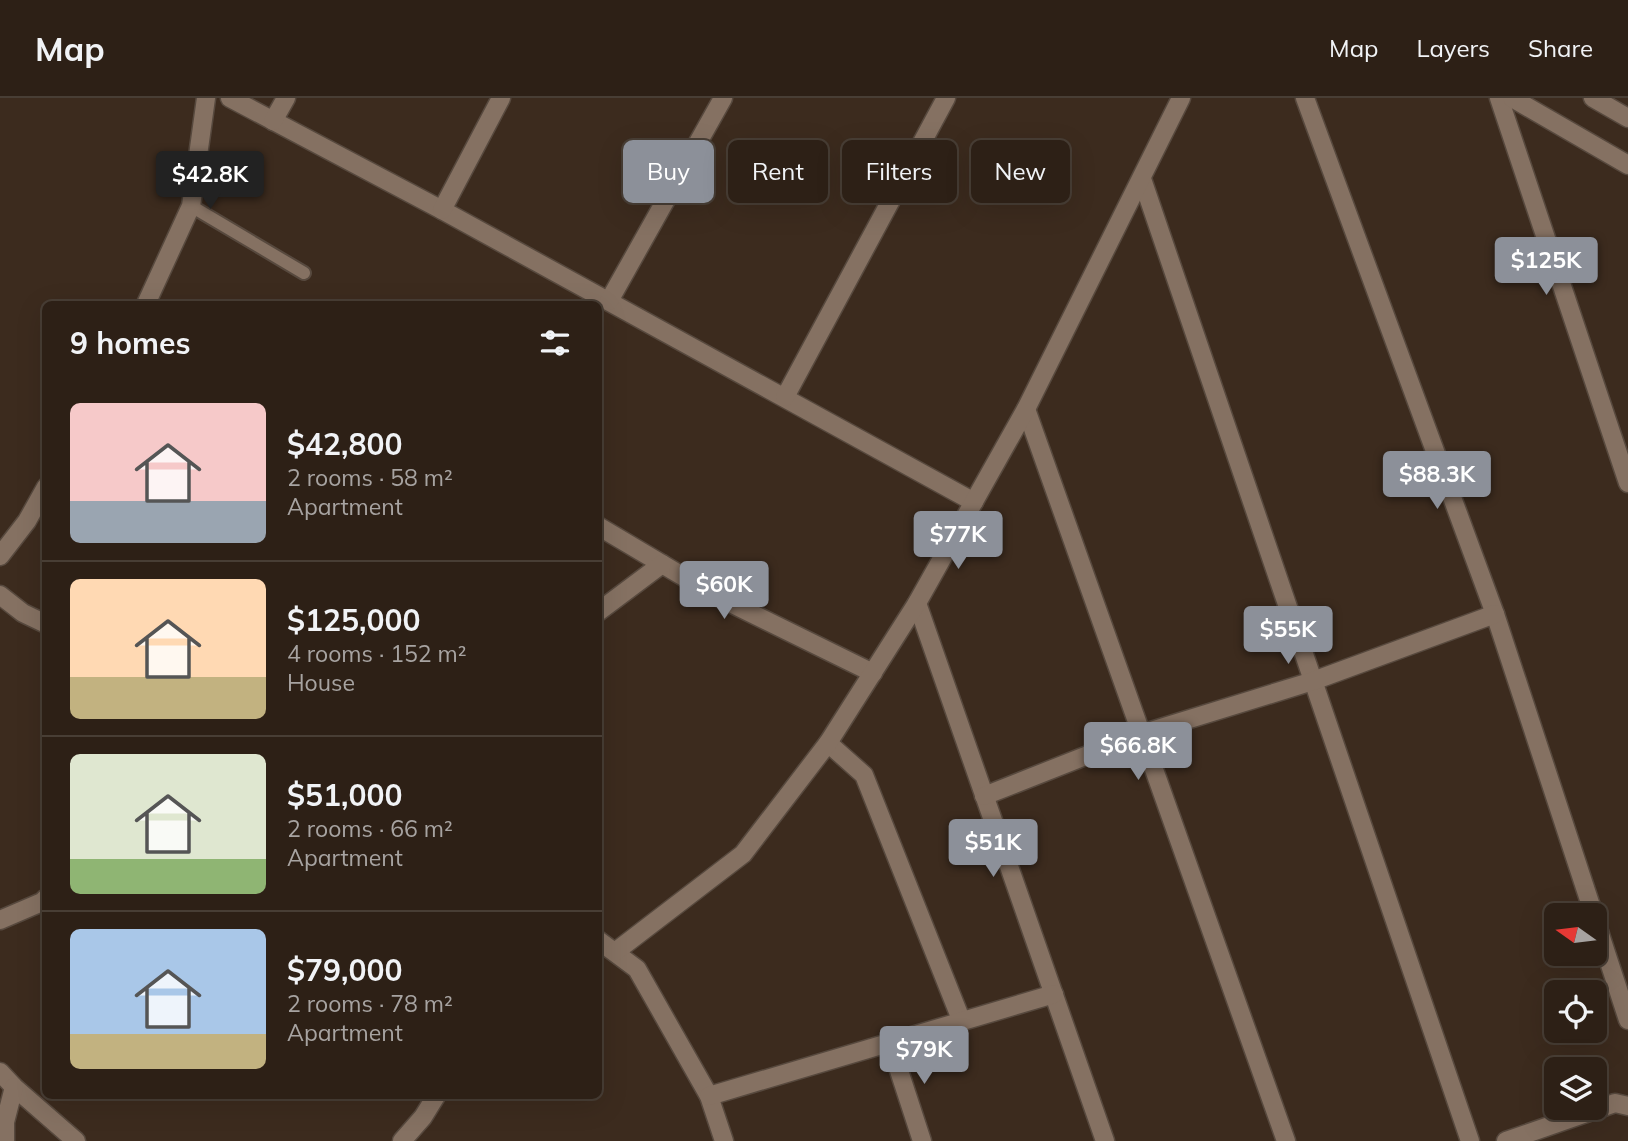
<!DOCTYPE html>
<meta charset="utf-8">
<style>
:root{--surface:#2d2016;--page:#392d23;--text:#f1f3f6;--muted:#a7a3a1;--line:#483e35;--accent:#8c9099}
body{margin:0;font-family:Mulish,sans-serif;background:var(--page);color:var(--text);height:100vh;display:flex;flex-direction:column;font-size:26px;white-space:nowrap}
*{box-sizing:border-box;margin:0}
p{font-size:23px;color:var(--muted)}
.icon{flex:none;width:38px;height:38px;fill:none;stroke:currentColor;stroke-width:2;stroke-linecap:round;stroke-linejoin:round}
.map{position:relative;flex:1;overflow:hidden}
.drawer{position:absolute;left:42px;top:203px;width:560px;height:798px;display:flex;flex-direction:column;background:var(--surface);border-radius:10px;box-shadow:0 7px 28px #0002,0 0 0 2px var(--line)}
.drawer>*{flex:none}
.banner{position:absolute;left:623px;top:42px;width:665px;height:63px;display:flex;gap:14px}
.needle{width:46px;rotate:284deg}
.fabs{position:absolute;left:1544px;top:805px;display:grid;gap:14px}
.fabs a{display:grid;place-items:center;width:63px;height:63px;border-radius:10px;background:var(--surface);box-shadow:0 7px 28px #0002,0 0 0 2px var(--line);font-size:35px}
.price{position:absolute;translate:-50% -60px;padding:0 16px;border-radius:7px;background:var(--accent);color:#fff;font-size:23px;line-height:46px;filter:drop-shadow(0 2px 4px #0008)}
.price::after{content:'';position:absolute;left:50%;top:42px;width:21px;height:16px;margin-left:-10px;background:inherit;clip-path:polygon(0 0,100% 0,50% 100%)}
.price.active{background:#222;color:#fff}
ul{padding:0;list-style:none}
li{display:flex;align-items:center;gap:21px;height:175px;padding:0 28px}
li+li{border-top:2px solid var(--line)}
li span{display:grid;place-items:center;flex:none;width:196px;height:140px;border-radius:10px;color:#555}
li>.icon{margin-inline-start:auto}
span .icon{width:84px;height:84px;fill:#fffc;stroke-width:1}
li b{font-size:30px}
h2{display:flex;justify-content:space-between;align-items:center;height:84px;padding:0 28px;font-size:30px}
.tag{padding:0 24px;border-radius:10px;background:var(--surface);box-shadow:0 7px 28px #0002,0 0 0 2px var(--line);font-size:24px;line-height:63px}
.tag.active{background:var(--accent);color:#fff}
header{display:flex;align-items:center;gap:42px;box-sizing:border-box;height:98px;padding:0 35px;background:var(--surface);border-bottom:2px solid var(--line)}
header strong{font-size:33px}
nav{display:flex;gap:38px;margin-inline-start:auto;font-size:24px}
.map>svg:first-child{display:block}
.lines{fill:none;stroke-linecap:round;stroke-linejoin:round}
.service-casing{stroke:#57493e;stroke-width:16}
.minor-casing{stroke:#57493e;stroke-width:21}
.tertiary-casing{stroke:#57493e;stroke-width:21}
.service{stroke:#857162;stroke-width:12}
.minor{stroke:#857162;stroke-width:18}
.tertiary{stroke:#857162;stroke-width:18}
</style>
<header>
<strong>Map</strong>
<nav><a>Map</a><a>Layers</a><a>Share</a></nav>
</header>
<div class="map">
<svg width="1628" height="1043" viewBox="0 0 1628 1043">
<rect width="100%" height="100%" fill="#3c2b1e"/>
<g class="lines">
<defs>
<polyline id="service" points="191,108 304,175"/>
<g id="minor">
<polyline points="230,0 442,112 974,404"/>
<polyline points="1305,0 1495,516 1594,817"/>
<polyline points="1499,0 1628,385"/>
<polyline points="1512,0 1628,67"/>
<polyline points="1593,0 1628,20"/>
<polyline points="273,23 286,0"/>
<polyline points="1142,81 1470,1043"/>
<polyline points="442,112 501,0"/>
<polyline points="609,203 723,0"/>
<polyline points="785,299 946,0"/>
<polyline points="1026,311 1286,1043"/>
<polyline points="598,428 716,498 873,575"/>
<polyline points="0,497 23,515 46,526"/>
<polyline points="917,505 1105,1043"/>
<polyline points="598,514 662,466"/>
<polyline points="828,645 864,677 962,924"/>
<polyline points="984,698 1141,636 1313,583 1495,516"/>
<polyline points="1594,818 1628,922"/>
<polyline points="0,822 42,804 46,800"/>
<polyline points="598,842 637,871 709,998 724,1043"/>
<polyline points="615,854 743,756 828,645 917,505 1026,311 1181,0"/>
<polyline points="890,945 922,1043"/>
<polyline points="0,974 14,989 76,1043"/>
<polyline points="709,998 1054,896"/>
<polyline points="5,1043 5,1024 14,989"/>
<polyline points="402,1043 423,1019 436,998"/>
<polyline points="1506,1043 1615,1005 1628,1008"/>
</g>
<g id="tertiary">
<polyline points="146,206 191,108 206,0"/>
<polyline points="0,458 27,423 46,389"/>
</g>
</defs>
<use href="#service" class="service-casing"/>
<use href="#minor" class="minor-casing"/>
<use href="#tertiary" class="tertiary-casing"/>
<use href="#service" class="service"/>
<use href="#minor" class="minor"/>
<use href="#tertiary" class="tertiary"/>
</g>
</svg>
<div class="fabs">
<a><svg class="needle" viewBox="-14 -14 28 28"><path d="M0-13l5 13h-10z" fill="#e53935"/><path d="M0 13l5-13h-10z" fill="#a7a3a1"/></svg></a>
<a><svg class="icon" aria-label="locate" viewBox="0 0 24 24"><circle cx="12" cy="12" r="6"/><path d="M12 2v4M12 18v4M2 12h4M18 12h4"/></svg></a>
<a><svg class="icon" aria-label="layers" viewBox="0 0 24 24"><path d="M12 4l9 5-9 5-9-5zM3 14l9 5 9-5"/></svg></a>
</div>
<b class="price active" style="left:210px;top:113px">$42.8K</b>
<b class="price" style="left:1546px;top:199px">$125K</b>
<b class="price" style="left:1437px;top:413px">$88.3K</b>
<b class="price" style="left:958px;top:473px">$77K</b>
<b class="price" style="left:724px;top:523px">$60K</b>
<b class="price" style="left:1288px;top:568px">$55K</b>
<b class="price" style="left:1138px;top:684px">$66.8K</b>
<b class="price" style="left:993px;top:781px">$51K</b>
<b class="price" style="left:924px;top:988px">$79K</b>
<div class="banner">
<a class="tag active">Buy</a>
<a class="tag">Rent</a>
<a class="tag">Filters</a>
<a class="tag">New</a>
</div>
<section class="drawer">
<h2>9 homes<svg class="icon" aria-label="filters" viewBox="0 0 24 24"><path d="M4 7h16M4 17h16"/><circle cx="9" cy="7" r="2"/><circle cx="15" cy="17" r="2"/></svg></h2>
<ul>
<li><span style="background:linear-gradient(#f6c9c9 70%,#9aa5b1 0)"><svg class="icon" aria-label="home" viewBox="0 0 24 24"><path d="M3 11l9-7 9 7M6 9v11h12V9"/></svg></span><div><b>$42,800</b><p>2 rooms · 58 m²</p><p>Apartment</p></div></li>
<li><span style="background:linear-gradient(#ffd9b3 70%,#c2b280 0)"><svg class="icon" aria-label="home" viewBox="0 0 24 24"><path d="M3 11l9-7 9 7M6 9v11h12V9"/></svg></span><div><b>$125,000</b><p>4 rooms · 152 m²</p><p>House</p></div></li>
<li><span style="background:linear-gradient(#dfe7d0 75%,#8fb573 0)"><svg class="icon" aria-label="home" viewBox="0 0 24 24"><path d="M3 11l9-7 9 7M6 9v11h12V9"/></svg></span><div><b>$51,000</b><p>2 rooms · 66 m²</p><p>Apartment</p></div></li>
<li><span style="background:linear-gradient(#a9c7e8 75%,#c2b280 0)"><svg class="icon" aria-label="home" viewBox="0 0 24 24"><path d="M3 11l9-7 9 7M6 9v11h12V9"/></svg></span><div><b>$79,000</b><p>2 rooms · 78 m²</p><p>Apartment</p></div></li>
</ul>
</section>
</div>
